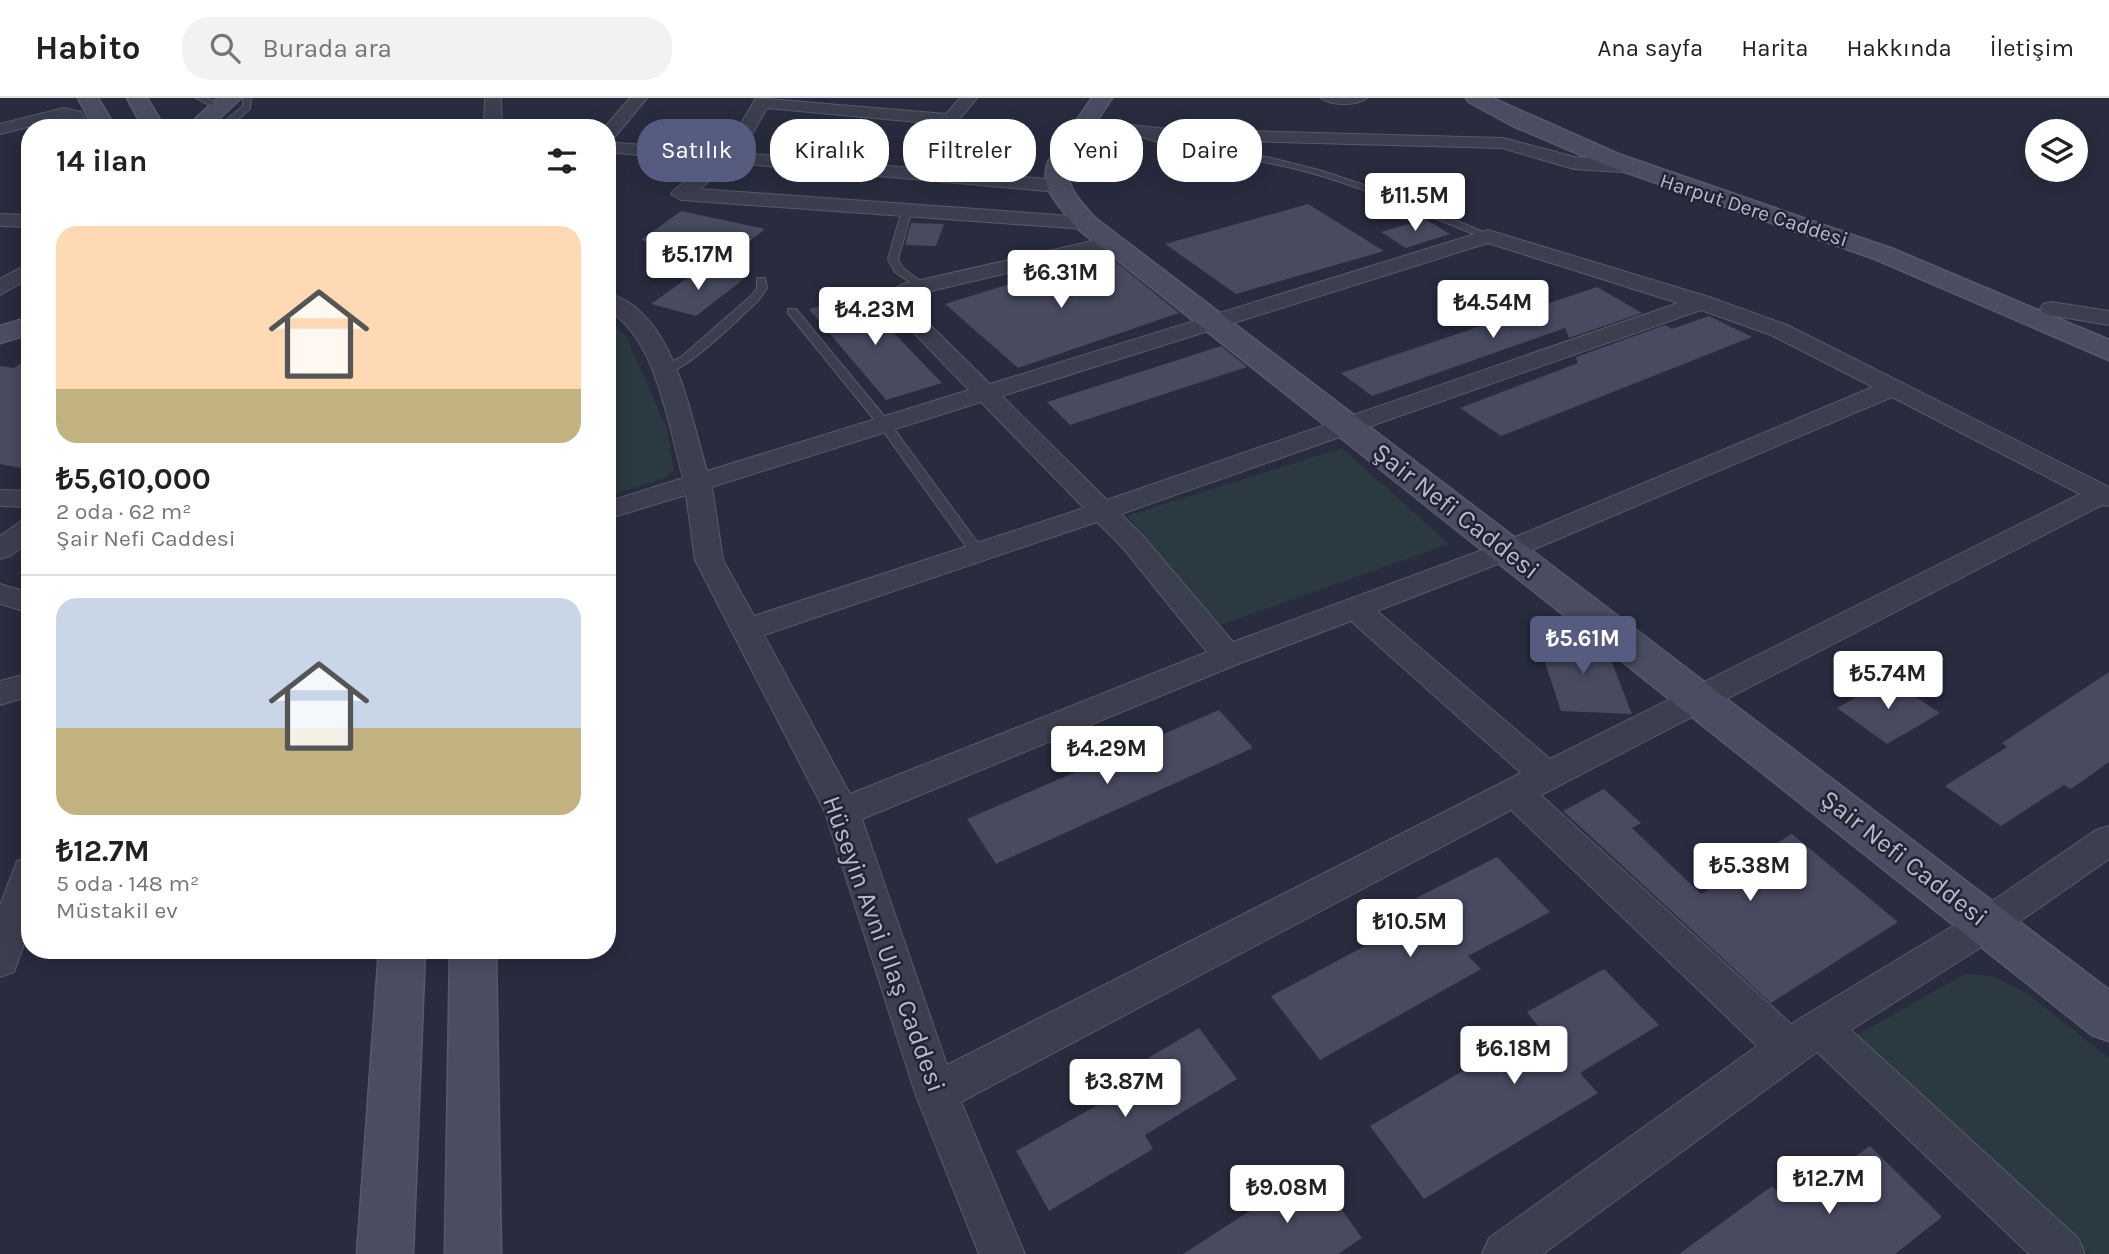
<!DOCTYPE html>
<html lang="tr">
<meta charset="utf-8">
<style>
:root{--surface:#fff;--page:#f2f2f2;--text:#202124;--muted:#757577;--line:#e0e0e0;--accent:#565c7f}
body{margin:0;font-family:Karla,sans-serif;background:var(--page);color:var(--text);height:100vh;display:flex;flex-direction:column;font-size:26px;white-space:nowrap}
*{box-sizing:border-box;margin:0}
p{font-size:23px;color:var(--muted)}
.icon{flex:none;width:38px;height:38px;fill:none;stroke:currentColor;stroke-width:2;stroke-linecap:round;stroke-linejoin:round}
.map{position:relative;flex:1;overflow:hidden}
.side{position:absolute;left:21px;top:21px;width:595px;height:840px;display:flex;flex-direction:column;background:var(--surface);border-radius:28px;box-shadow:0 4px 18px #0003}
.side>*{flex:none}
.banner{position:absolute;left:637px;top:21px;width:665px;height:63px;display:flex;gap:14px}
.fabs{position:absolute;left:2025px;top:21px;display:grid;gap:14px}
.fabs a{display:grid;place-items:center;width:63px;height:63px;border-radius:50%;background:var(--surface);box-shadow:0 4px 18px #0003;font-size:35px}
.price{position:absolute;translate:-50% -60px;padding:0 16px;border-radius:7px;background:#fff;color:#222;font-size:23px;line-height:46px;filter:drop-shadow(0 2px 4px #0008)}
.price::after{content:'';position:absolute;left:50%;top:42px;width:21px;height:16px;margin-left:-10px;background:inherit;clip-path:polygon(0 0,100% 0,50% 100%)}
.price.active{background:var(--accent);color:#fff}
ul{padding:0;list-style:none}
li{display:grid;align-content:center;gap:14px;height:371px;padding:0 35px}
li+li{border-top:2px solid var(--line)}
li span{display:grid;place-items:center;height:217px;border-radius:21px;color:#555}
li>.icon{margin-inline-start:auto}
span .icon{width:126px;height:126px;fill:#fffc;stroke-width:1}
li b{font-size:30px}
h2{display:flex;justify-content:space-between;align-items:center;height:84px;padding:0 35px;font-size:30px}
.tag{padding:0 24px;border-radius:28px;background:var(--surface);box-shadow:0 4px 18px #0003;font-size:24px;line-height:63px}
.tag.active{background:var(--accent);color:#fff}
header{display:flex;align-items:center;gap:42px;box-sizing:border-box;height:98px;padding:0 35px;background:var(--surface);border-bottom:2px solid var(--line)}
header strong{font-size:33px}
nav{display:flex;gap:38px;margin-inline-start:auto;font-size:24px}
.search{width:490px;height:63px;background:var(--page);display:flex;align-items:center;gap:18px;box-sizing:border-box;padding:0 24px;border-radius:28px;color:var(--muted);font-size:26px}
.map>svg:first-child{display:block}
.green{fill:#2b3940}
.building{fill:#484b60}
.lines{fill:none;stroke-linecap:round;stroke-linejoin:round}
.lane-casing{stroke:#575a69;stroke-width:2}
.street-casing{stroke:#575a69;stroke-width:2}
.secondary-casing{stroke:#575a69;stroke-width:3}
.lane{fill:#3c3f4e;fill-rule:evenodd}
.street{fill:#3c3f4e;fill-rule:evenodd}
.secondary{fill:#4a4d61;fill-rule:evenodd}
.labels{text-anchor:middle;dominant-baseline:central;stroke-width:5;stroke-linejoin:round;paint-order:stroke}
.far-street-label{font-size:21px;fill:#b8bac9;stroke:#212433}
.street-label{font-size:26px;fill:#b8bac9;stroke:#212433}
</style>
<header>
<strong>Habito</strong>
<div class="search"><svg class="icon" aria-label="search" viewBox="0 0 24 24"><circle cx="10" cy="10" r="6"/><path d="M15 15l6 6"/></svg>Burada ara</div>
<nav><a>Ana sayfa</a><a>Harita</a><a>Hakkında</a><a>İletişim</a></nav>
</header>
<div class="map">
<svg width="2109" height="1156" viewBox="0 0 2109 1156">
<rect width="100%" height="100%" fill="#282c3e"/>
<g class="green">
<polygon points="607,220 626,238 667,331 674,371 666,379 607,399"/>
<polygon points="1342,350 1449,446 1220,527 1127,418"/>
<polygon points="1965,876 1992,878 2028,896 2109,960 2109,1156 2090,1156 1932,1016 1852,940"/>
</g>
<g class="building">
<polygon points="1308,106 1384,153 1236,196 1165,146"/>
<polygon points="681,113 765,131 728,160 641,142"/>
<polygon points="1425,121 1450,136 1406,150 1381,134"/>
<polygon points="911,125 944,126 936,148 905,147"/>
<polygon points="1106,156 1179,215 1018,270 945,206"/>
<polygon points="701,170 744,181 696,218 651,206"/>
<polygon points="1597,189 1642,215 1569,240 1565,230 1372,298 1341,275"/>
<polygon points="862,197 894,230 891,232 942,285 886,302 809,211"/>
<polygon points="1709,218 1752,239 1501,338 1460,310 1578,265 1576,259 1665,227 1672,231"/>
<polygon points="1221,248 1247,269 1070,327 1047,304"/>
<polygon points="30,260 30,364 21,370 0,366 0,268 14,270"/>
<polygon points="1536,537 1587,539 1609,557 1632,616 1561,613"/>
<polygon points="2109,574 2109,664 2071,691 2064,687 2001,728 1945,688 2007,649 2002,645"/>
<polygon points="1889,581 1940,615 1887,646 1837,610"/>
<polygon points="1219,612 1253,650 996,766 967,721"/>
<polygon points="1604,691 1641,725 1632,730 1701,796 1751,767 1746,763 1792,736 1898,824 1771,905 1563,713"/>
<polygon points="1497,759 1550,814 1468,858 1481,871 1320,962 1271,898 1429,814 1416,800"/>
<polygon points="1604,871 1659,927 1580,975 1598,995 1424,1101 1370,1028 1538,928 1527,914"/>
<polygon points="1199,930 1237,981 1145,1037 1153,1051 1049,1113 1016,1053 1117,996 1109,983"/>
<polygon points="1870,1048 1942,1119 1895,1156 1679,1156 1772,1088 1789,1105"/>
<polygon points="1313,1072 1362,1140 1338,1156 1183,1156"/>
</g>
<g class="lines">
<defs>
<g id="lane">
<polygon points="196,0 207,0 224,9 217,11"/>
<polygon points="243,0 251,0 250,11 227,30 217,30 243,8"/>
<path d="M1135 30 1176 45 1271 60 1319 72 1394 97 1493 138 1484 140C1420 115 1356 85 1288 69 1235 57 1182 56 1132 35V31Z"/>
<polygon points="907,109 912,112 898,161 903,170 925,187 926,189 921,192 895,174 888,161 902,112"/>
<path d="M757 180H765L767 190 759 202C741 218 683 278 661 276V270L681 259 751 198 757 190Z"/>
<polygon points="788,211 796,211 889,324 983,452 985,455 983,458 973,458 881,330 788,215"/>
</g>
<g id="street">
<polygon points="485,0 501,0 502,30 484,30"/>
<polygon points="630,0 647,0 613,41 607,42 607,30 604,30"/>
<path d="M756 0 946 16 960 0H977L957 24 929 71 1058 82 1068 88 1058 94 733 65 699 91 1086 119 1093 121 1096 125 1093 129 1086 131 681 102 671 96 674 92 712 64 607 54V44L724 54ZM767 10 939 26 911 70 741 55Z"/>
<path d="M1321 0H1367C1358 8 1330 8 1321 0Z"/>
<polygon points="64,10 81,14 91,30 73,30 68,22 64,20 0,36 0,26"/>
<polygon points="1084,22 1167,31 1503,40 1575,59 1622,62 1631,68 1622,74 1574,71 1502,50 1167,41 1078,31 1075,27 1078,23"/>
<polygon points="0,116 30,117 30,129 0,128"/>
<path d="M1488 132 1709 199 1787 227 2109 389V408L2102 407 1541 697 1791 926 1976 814 2096 732 2109 728V761L2002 836 1851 932 2078 1140 2085 1156H2029L1817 954 1543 1156H1482L1489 1140 1757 948 1511 712 961 1004 1025 1156H979L915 995 825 714 695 462 686 397 607 421V404L683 380C668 327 657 241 607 211V195C674 212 690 317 707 373L969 292 886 206 892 192 903 186 1110 139 1117 141 1120 145 1117 149 918 196 910 200 908 205 990 286ZM1488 145 1678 205 1107 402 1002 298ZM1701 212 1771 237 1873 289 1496 447 1233 544 1143 438 1121 416ZM1892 299 2080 396 1550 661 1377 513 1516 459ZM981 304 1084 410 754 518 723 462 712 389ZM1097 424 1123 450 1207 554 850 696 764 537ZM1351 523 1521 675 947 967 862 721 1238 566Z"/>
<polygon points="30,165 30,180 0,197 0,181"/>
<polygon points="2051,204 2109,213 2109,227 2043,216 2040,211 2043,206"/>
<polygon points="0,392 30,393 30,409 0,408"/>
<polygon points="30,421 30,444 10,458 0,461 0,438 20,424"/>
<polygon points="0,486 30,495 30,515 0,506"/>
<polygon points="30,575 30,598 0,607 0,583"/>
<polygon points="30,759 30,830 14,874 0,879 0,807 17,763"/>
</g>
<g id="secondary">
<polygon points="78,0 98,0 116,30 94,30"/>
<polygon points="127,0 147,0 165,30 143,30"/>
<polygon points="218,0 241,0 209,30 185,30"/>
<path d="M1092 0H1112L1070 64C1063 88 1080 103 1095 120L2109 892V943L2092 937 1077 130C1062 111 1038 91 1048 64Z"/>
<polygon points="1466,0 1492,0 1621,57 1893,151 2109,242 2109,262 1875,161 1605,67 1513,28 1469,4"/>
<polygon points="30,219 30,236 0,245 0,228"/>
<polygon points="379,852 425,852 413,1156 357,1156"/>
<polygon points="450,852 496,852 501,1156 445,1156"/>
</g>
</defs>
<use href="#lane" class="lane-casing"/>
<use href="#street" class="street-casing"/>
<use href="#secondary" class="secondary-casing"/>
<use href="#lane" class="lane"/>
<use href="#street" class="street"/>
<use href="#secondary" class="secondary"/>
</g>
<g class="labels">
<g class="far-street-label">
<text transform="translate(1754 112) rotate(18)">Harput Dere Caddesi</text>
</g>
<g class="street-label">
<text transform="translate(1456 413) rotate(38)">Şair Nefi Caddesi</text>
<text transform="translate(1904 760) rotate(38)">Şair Nefi Caddesi</text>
<text transform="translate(884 846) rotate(70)">Hüseyin Avni Ulaş Caddesi</text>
</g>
</g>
</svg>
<div class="fabs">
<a><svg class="icon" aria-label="layers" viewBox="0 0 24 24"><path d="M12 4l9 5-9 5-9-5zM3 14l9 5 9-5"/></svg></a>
</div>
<b class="price" style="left:1415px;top:135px">₺11.5M</b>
<b class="price" style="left:698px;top:194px">₺5.17M</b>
<b class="price" style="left:1061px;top:212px">₺6.31M</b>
<b class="price" style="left:1493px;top:242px">₺4.54M</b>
<b class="price" style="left:875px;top:249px">₺4.23M</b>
<b class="price active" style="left:1583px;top:578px">₺5.61M</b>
<b class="price" style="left:1888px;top:613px">₺5.74M</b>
<b class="price" style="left:1107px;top:688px">₺4.29M</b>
<b class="price" style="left:1750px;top:805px">₺5.38M</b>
<b class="price" style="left:1410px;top:861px">₺10.5M</b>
<b class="price" style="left:1514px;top:988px">₺6.18M</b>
<b class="price" style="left:1125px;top:1021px">₺3.87M</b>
<b class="price" style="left:1829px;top:1118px">₺12.7M</b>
<b class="price" style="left:1287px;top:1127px">₺9.08M</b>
<div class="banner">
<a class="tag active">Satılık</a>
<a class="tag">Kiralık</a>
<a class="tag">Filtreler</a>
<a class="tag">Yeni</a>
<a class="tag">Daire</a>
</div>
<section class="side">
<h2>14 ilan<svg class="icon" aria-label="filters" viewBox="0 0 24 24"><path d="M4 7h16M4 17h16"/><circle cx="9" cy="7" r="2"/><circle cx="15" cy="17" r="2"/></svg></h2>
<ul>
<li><span style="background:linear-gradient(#ffd9b3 75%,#c2b280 0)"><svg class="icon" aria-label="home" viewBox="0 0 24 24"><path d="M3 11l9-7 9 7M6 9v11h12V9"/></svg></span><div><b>₺5,610,000</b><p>2 oda · 62 m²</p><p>Şair Nefi Caddesi</p></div></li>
<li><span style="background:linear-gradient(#c9d6e8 60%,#c2b280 0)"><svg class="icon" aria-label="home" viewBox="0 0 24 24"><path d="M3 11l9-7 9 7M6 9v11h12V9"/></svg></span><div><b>₺12.7M</b><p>5 oda · 148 m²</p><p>Müstakil ev</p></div></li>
</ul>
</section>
</div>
